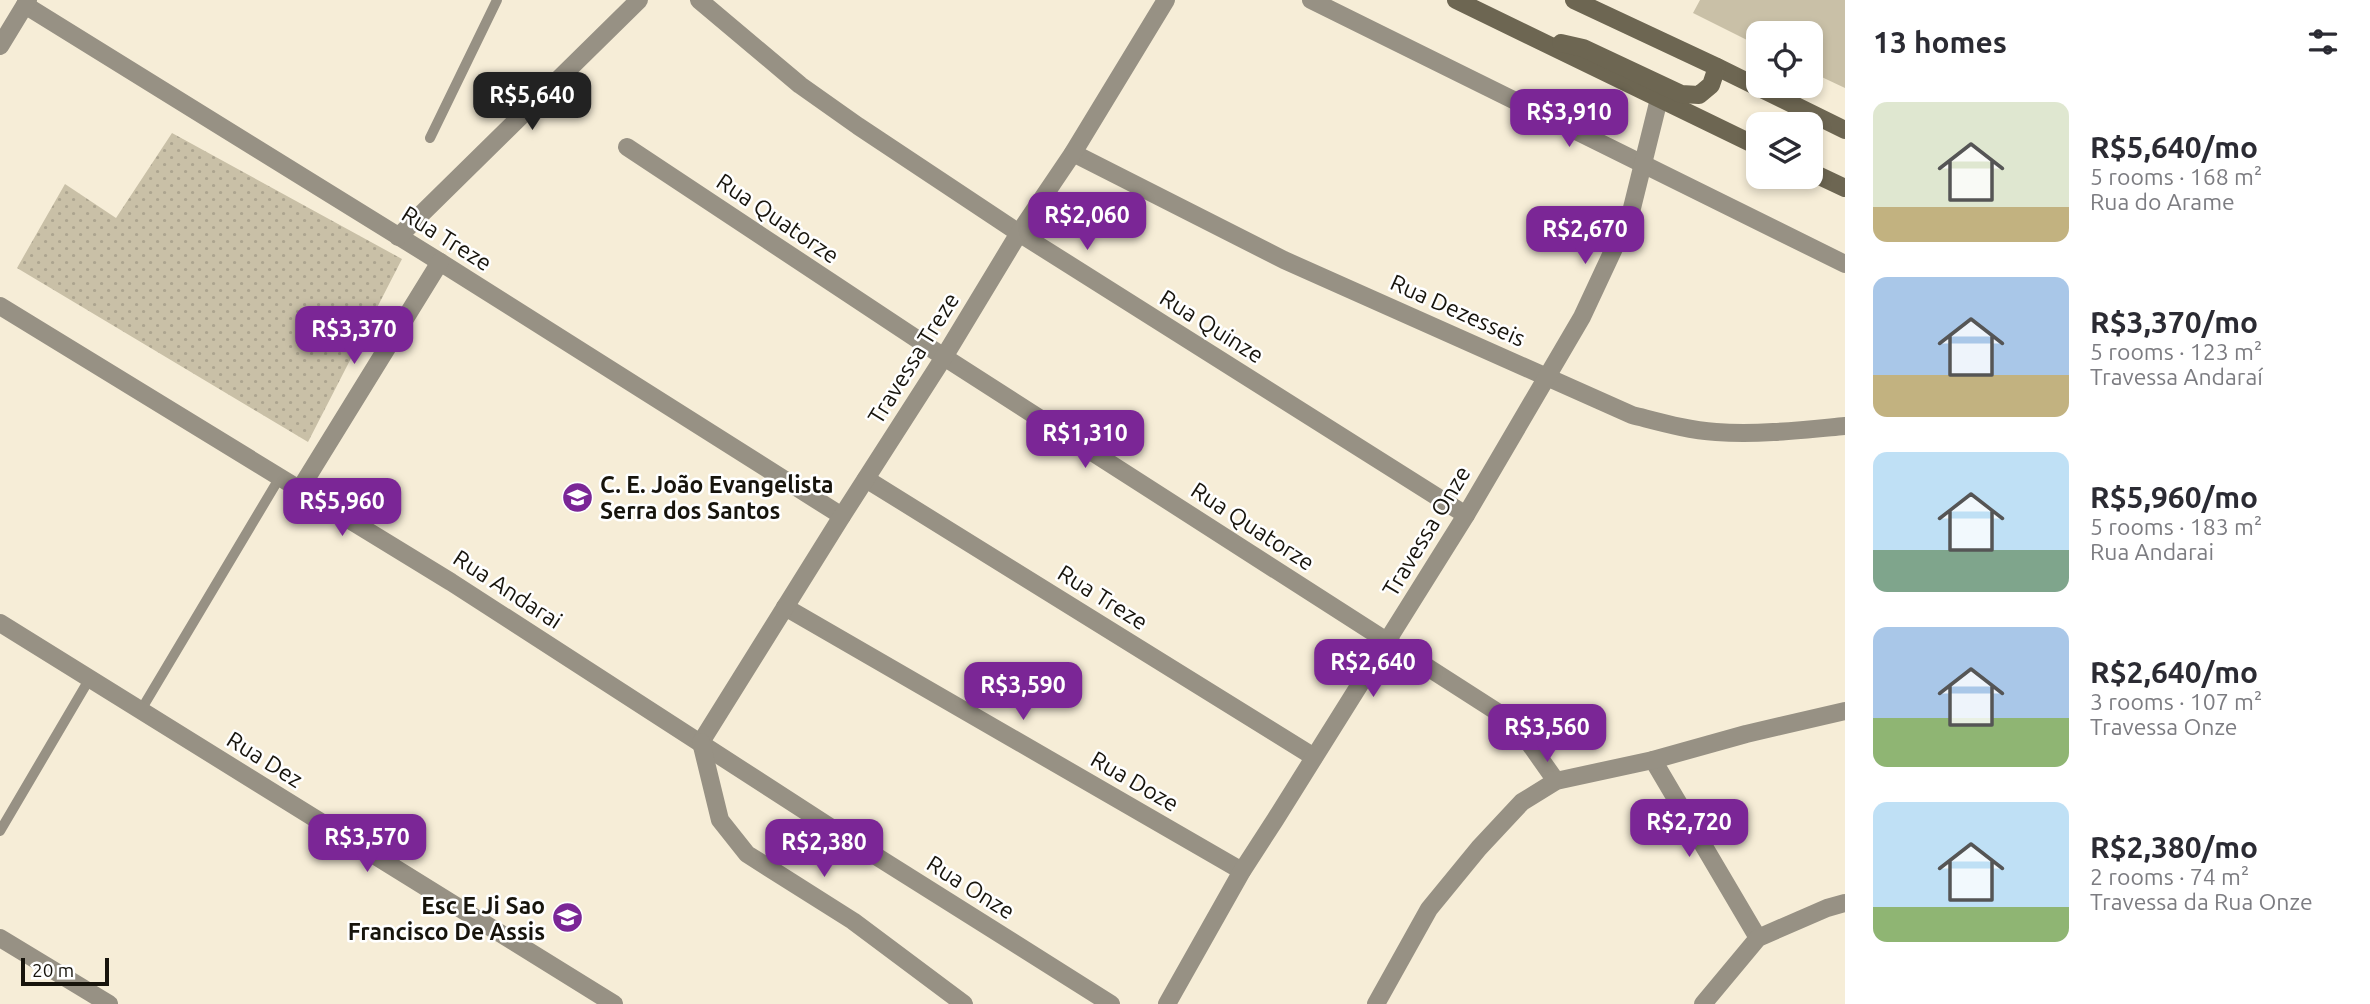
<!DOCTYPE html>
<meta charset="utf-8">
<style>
:root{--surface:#fff;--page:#f2f2f3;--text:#2b2b33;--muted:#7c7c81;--accent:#7b2696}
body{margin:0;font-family:Ubuntu,sans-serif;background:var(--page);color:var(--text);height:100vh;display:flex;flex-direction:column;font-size:26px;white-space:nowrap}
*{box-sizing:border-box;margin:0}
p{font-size:23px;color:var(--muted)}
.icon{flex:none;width:38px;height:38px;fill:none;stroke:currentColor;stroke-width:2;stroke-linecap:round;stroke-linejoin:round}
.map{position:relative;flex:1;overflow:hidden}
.drawer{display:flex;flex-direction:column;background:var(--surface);width:525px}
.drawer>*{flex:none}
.controls{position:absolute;left:1746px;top:21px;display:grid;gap:14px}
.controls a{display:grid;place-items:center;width:77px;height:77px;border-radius:14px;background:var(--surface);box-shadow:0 4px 10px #0003;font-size:35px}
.scale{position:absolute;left:21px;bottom:18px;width:88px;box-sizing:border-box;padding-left:7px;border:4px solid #17140c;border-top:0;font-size:19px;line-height:24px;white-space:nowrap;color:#17140c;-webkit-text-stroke:5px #fff;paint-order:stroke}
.price{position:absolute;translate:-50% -60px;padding:0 16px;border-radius:14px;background:var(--accent);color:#fff;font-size:23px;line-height:46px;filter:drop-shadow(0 2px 4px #0008)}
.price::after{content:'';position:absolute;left:50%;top:42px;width:21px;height:16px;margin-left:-10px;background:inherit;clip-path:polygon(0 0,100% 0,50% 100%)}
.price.current{background:#222;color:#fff}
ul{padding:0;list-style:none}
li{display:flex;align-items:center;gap:21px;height:175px;padding:0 28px}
li span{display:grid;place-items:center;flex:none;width:196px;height:140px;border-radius:14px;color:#555}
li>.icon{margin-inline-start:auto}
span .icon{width:84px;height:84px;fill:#fffc;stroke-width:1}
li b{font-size:30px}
h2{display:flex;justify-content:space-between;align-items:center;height:84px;padding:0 28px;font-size:30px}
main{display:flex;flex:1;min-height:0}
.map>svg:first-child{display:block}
.grass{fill:url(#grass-dots)}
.green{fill:#c9c0a7}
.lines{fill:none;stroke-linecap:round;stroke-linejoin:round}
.service{stroke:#979184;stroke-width:10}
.minor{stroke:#979184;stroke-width:18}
.tertiary{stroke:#979184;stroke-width:18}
.secondary{stroke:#6d6652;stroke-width:18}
.labels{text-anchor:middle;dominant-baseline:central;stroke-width:5;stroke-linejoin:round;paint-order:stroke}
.street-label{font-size:23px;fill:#17140c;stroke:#fff}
.poi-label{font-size:23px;font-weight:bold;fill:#17140c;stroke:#fff;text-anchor:start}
</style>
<main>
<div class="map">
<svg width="1845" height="1004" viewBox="0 0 1845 1004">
<defs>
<pattern id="grass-dots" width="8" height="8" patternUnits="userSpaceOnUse" patternTransform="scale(1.75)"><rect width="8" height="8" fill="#c9c0a7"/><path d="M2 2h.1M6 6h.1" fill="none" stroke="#aca48f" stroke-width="1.8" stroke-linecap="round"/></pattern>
</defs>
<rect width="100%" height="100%" fill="#f6edd7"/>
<polygon class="grass" points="172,133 402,259 308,442 17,268 65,184 116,218"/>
<polygon class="green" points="1700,0 1845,0 1845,88 1811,72 1811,33 1759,33 1759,46 1693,13"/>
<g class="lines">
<g class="service">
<polyline points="430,138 497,0"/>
<polyline points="141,710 280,477"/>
<polyline points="0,831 90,678"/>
</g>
<g class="minor">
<polyline points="699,0 800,85 858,126 1019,233 1466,515"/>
<polyline points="1311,0 1845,264"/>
<polyline points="25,5 440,262 842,516"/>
<polyline points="627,147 944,357 1502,715 1527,740 1556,781"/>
<path d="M1073 153 1284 260 1632 415C1660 422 1687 430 1716 432 1759 435 1802 430 1845 426"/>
<polyline points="398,237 639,0"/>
<polyline points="0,306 451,582 844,836 1111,1004"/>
<polyline points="866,479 1314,757"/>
<polyline points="300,489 440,262"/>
<polyline points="785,607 1242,871"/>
<polyline points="0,623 614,1004"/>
<polyline points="701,742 842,516 944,357 1019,233 1073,153 1166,0"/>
<polyline points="701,742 720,820 747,854 853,921 964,1004"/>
<polyline points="1653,760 1758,938"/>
<polyline points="0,938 109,1004"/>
<polyline points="1167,1004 1242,871 1275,820 1466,515 1582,317 1631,212 1659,99"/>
<polyline points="1376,1004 1429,909 1479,848 1522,802 1556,781 1653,760 1746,734 1845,711"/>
<polyline points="1703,1004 1758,938 1827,908 1845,903"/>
</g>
<polyline class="tertiary" points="0,46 28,0"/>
<g class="secondary">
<polyline points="1456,0 1759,147"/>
<polyline points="1574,0 1717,67 1845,130"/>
<polyline points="1561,43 1583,48 1681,94 1699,95 1711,85 1717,67"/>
<polyline points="1811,172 1845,188"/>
</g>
</g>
<defs>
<symbol id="school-disc" viewBox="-11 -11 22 22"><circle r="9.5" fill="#7b2696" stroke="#fff"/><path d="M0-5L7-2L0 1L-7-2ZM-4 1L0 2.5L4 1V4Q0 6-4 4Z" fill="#fff"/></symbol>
</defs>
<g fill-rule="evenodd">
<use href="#school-disc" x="560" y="480" width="35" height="35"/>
<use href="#school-disc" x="550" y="900" width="35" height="35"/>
</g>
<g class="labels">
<g class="street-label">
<text transform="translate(778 218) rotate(34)">Rua Quatorze</text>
<text transform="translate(447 238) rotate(32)">Rua Treze</text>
<text transform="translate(1458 310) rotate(24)">Rua Dezesseis</text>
<text transform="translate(1212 326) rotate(32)">Rua Quinze</text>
<text transform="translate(913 358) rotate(-58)">Travessa Treze</text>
<text transform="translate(1253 526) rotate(33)">Rua Quatorze</text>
<text transform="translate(1426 531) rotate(-59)">Travessa Onze</text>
<text transform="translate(508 589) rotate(33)">Rua Andarai</text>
<text transform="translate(1103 597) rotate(32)">Rua Treze</text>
<text transform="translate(265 759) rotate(32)">Rua Dez</text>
<text transform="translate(1135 781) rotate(30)">Rua Doze</text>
<text transform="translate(971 887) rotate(32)">Rua Onze</text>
</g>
<g class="poi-label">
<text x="600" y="484">C. E. João Evangelista<tspan x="600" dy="26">Serra dos Santos</tspan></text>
<text x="545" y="905" text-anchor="end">Esc E Ji Sao<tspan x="545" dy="26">Francisco De Assis</tspan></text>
</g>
</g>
</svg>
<div class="controls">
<a><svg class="icon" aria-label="locate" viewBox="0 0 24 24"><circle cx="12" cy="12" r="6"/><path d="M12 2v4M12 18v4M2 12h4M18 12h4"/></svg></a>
<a><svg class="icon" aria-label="layers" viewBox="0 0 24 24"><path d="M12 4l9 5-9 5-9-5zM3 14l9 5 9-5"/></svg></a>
</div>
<div class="scale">20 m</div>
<b class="price current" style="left:532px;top:132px">R$5,640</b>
<b class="price" style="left:1569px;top:149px">R$3,910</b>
<b class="price" style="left:1087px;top:252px">R$2,060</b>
<b class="price" style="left:1585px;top:266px">R$2,670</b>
<b class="price" style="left:354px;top:366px">R$3,370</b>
<b class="price" style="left:1085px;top:470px">R$1,310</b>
<b class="price" style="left:342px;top:538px">R$5,960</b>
<b class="price" style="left:1373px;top:699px">R$2,640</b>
<b class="price" style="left:1023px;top:722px">R$3,590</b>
<b class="price" style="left:1547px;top:764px">R$3,560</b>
<b class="price" style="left:1689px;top:859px">R$2,720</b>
<b class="price" style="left:367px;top:874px">R$3,570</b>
<b class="price" style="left:824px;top:879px">R$2,380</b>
</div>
<section class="drawer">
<h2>13 homes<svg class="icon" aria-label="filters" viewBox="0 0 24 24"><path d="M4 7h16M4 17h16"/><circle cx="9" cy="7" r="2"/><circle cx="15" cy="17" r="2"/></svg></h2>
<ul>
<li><span style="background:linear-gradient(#dfe7d0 75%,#c2b280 0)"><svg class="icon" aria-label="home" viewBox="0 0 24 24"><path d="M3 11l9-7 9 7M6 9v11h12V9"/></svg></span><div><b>R$5,640/mo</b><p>5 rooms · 168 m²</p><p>Rua do Arame</p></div></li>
<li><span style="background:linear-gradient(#a9c7e8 70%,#c2b280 0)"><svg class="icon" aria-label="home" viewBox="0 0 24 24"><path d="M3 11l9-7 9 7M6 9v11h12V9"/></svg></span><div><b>R$3,370/mo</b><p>5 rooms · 123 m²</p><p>Travessa Andaraí</p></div></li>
<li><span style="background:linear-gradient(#bfe0f5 70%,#7fa58c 0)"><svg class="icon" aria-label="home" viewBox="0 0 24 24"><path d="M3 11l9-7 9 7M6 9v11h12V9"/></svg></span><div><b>R$5,960/mo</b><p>5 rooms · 183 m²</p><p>Rua Andarai</p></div></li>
<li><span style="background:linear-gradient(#a9c7e8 65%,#8fb573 0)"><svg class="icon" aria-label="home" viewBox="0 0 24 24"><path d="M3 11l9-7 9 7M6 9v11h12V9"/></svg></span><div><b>R$2,640/mo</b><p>3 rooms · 107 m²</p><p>Travessa Onze</p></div></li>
<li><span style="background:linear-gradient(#bfe0f5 75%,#8fb573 0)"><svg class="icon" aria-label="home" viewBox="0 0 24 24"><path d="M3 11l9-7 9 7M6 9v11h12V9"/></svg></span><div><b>R$2,380/mo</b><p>2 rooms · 74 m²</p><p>Travessa da Rua Onze</p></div></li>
</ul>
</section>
</main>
